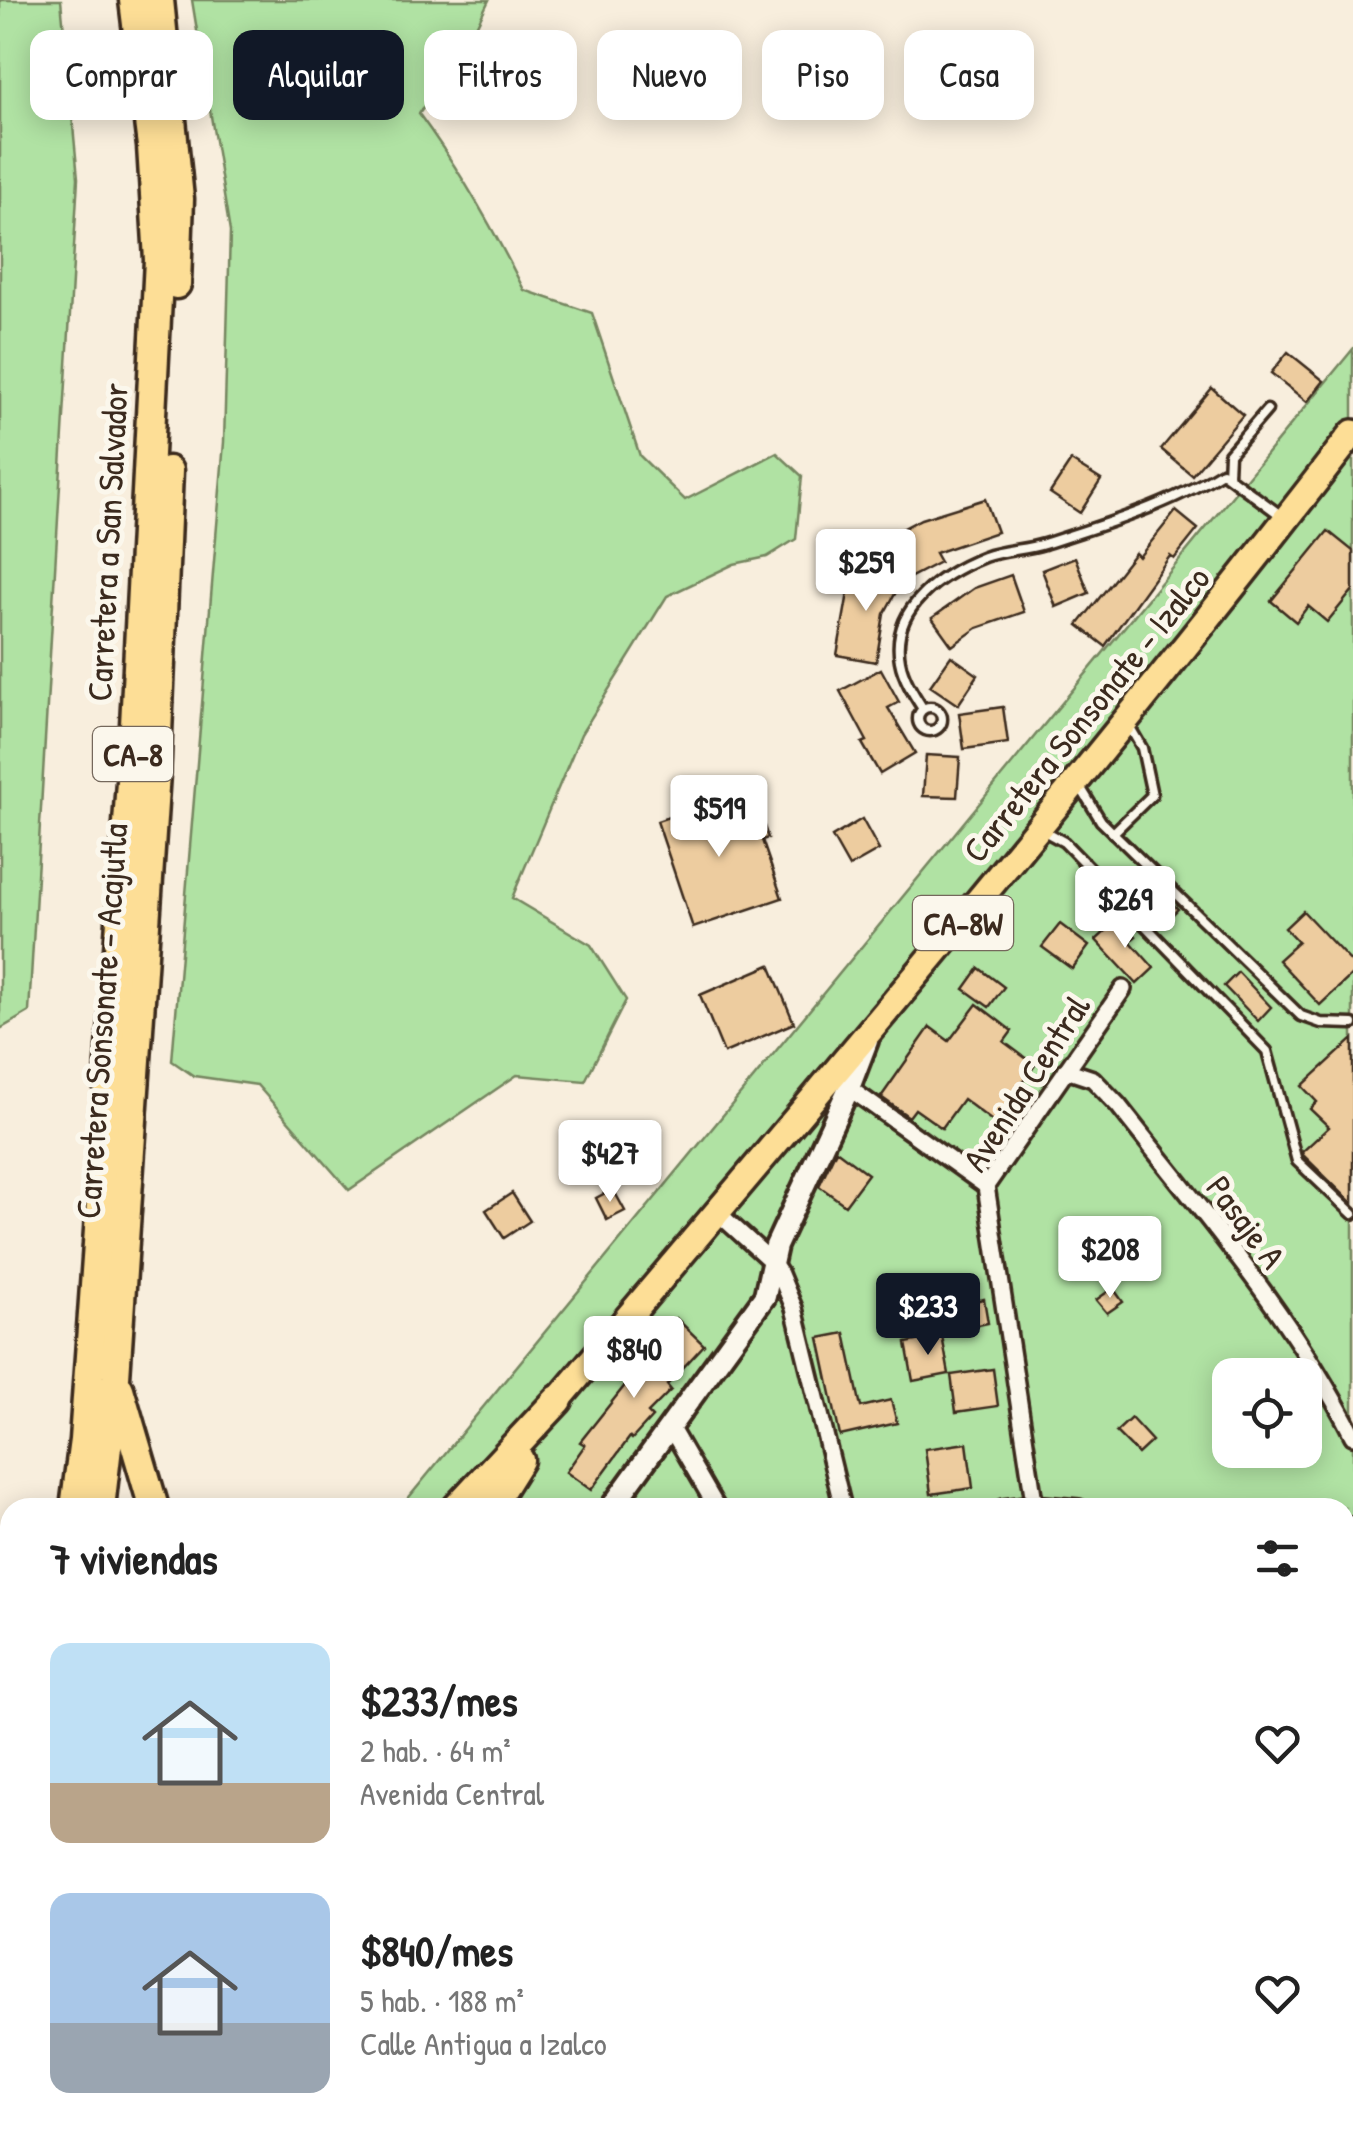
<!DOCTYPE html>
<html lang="es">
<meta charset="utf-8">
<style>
:root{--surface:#fff;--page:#f6f6f6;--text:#222;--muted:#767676;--accent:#111827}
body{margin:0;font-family:"Patrick Hand",sans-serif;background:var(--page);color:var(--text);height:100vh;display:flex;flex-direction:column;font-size:38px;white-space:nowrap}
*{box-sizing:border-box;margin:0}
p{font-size:32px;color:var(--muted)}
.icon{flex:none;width:55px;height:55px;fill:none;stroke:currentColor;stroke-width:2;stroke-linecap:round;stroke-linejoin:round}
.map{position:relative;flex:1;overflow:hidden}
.details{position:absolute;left:0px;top:1498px;width:1355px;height:642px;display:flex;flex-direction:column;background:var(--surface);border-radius:30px 30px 0 0;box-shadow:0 5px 25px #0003}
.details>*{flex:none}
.hud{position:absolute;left:30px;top:30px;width:1295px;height:90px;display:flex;gap:20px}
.tools{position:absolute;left:1212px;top:1358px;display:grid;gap:20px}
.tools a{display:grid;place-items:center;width:110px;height:110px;border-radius:20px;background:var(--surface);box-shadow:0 5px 25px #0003;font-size:50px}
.price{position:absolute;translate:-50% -85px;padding:0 22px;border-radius:10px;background:#fff;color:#222;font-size:32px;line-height:65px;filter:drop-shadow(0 2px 5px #0008)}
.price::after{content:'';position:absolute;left:50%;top:60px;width:30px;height:22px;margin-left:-15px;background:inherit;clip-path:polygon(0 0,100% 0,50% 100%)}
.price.current{background:var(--accent);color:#fff}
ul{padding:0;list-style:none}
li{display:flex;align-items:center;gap:30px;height:250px;padding:0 50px}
li span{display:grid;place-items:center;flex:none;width:280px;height:200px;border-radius:20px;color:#555}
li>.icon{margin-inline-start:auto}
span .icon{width:120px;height:120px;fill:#fffc;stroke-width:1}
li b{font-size:42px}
h2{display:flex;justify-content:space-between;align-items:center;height:120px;padding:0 50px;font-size:42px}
.tag{padding:0 35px;border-radius:20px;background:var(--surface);box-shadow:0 5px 25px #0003;font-size:35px;line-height:90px}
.tag.current{background:var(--accent);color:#fff}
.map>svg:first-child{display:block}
.green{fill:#b0e2a3;stroke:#768660;stroke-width:2.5;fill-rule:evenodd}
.building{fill:#edcc9f;stroke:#3b2a1e;stroke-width:2.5}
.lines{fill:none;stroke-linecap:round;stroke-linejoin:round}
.service-casing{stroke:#3b2a1e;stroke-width:15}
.minor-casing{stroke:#3b2a1e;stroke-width:22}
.tertiary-casing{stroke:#3b2a1e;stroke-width:28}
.primary-casing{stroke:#3b2a1e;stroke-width:32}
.trunk-casing{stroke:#3b2a1e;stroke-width:35}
.service{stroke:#fbf7ec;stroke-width:8}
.minor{stroke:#fbf7ec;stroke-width:15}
.tertiary{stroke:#fbf7ec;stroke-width:20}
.primary{stroke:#fdde96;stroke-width:25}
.trunk{stroke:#fdde96;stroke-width:28}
.labels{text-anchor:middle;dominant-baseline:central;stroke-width:10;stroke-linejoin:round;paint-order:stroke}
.shield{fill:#fbf7ec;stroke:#75685c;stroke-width:2.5}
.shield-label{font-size:32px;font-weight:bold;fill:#3b2a1e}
.street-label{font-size:35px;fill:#3b2a1e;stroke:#fbf7ec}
</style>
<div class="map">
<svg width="1353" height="2139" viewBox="0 0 1353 2139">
<rect width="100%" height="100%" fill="#f8eedd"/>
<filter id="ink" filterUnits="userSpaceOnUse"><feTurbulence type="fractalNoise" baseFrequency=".01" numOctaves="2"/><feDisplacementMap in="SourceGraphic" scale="20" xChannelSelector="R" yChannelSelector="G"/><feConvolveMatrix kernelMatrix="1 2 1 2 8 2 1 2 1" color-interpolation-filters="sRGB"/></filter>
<g filter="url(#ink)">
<g class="green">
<polygon points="0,0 61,0 78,178 29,1012 0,1029"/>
<path d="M192 0H489L468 43 419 114C460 170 493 228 524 290L592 313 640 456 685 500 777 453 802 476 796 539 767 557 734 564 667 596 581 734 512 898 591 945 626 1000 585 1081 517 1075 349 1190 257 1085 194 1076 172 1061 224 442 230 232Z"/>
<path d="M1353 349V2139H0V1980L10 1957V2130H1345V1508L401 1507ZM1230 1375H1305V1450H1230Z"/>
</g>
<g class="building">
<polygon points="1288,352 1324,381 1307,402 1271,373"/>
<polygon points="1212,388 1243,415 1192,475 1161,449"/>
<polygon points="1071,461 1101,480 1080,513 1050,493"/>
<polygon points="985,499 997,532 935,553 940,562 909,578 887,537 921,519"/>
<polygon points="1176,511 1198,529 1174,559 1170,556 1105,646 1078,625 1135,553 1139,557"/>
<polygon points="1328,531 1353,551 1353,590 1327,622 1308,606 1296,622 1271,601"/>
<polygon points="1075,557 1089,593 1056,607 1042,570"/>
<polygon points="865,563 901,583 884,614 876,662 837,655 848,593"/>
<polygon points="1011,575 1024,612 977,628 952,646 932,618 974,588"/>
<polygon points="951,656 978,675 958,705 930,686"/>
<polygon points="881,669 899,702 888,708 915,753 880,774 862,743 867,741 840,691"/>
<polygon points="1003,707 1008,743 964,749 959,713"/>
<polygon points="926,755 960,757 957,797 923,796"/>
<polygon points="742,792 752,824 762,820 768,838 762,840 782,898 693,928 657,821"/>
<polygon points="862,819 879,850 849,867 832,837"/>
<polygon points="1151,883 1178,909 1164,923 1138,896"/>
<polygon points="1303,911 1353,964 1353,974 1320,1005 1278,960 1298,942 1285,928"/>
<polygon points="1120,918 1136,936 1130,941 1154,968 1137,984 1096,940"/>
<polygon points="1060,924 1089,946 1072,969 1042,947"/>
<polygon points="770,965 794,1023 724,1053 700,995"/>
<polygon points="979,968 1004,987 989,1007 964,989"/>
<polygon points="1238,972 1271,1007 1258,1021 1224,986"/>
<polygon points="977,1004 1012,1031 1004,1042 1035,1065 1016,1092 1022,1096 999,1126 963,1099 942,1128 915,1109 909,1117 881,1097 930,1027 949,1041"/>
<polygon points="1353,1039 1353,1204 1303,1155 1302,1152 1329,1127 1310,1109 1317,1102 1302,1086"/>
<polygon points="836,1150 868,1174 845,1205 819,1186"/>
<polygon points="613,1189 625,1211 607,1220 596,1198"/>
<polygon points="512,1193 530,1221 504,1238 486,1210"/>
<polygon points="1113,1288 1123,1302 1107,1313 1096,1300"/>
<polygon points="984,1299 988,1323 948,1331 943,1307"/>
<polygon points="676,1318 704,1345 667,1385 671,1390 648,1413 652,1417 632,1439 630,1437 591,1490 566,1472 585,1445 580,1442 626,1384 616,1374 636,1354 639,1357"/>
<polygon points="845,1333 861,1407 891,1400 897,1423 840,1436 819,1338"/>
<polygon points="942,1336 949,1374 913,1381 906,1343"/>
<polygon points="993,1369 998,1406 956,1412 951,1375"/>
<polygon points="1131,1418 1152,1441 1138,1454 1116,1432"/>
<polygon points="967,1443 973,1488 931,1494 925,1449"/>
</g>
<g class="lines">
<defs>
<g id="service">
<polyline points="1228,475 1229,454 1267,410"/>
<circle cx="930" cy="719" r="12"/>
<path d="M923 709C914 695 903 678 900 661 890 608 941 574 984 557 1003 550 1025 550 1044 544 1104 525 1169 505 1222 472L1283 517"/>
<polyline points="1079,785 1101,821 1301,1016 1321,1023 1353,1024"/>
<polyline points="1044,831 1064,842 1267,1051 1297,1161 1353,1214"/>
<polyline points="1113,833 1152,795 1142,748 1128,724"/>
<polyline points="1345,1683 1353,1681"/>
</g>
<g id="minor">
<path d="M1066 1070 1093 1079 1118 1105C1201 1211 1292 1315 1353 1436"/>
<polyline points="849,1088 986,1186"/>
<polyline points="717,1212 771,1261 780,1274 794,1308 843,1508"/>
<polyline points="669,1425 717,1508"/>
<polyline points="1003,1508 1033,1504 1079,1508"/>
<polyline points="1035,1508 986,1186 1123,989"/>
<polyline points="1345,1526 1353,1526"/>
<polyline points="932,2130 933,2139"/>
</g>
<g id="tertiary">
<polyline points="611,1508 765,1296 776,1246 849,1088 867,1041"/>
<polyline points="166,2139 173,2130"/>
</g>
<path id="primary" d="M558 1400C828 1082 1098 764 1353 433"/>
<g id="trunk">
<polyline points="159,0 179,199 176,284"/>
<polyline points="119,1389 154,1508"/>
<polyline points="75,1508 84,1440 135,725 159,260 152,146 134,0"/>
<polyline points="100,1508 115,1377 156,758 168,471"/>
<polyline points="457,1508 558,1400"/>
<polyline points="489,1508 519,1460"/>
<polyline points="0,1750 10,1748"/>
<polyline points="0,1851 10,1821"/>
<polyline points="0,1930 10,1903"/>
<polyline points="0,2067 10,2055"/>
</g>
</defs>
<use href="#service" class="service-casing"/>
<use href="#minor" class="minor-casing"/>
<use href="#tertiary" class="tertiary-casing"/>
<use href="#primary" class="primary-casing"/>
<use href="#trunk" class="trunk-casing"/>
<use href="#service" class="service"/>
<use href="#minor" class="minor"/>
<use href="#tertiary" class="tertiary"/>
<use href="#primary" class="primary"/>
<use href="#trunk" class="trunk"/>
</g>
</g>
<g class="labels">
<g class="shield">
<rect x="93" y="727" width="80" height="54" rx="8"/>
<rect x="913" y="896" width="100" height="54" rx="8"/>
</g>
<g class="shield-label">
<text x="133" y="754">CA-8</text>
<text x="963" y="923">CA-8W</text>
</g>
<g class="street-label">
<text transform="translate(107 542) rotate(-87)">Carretera a San Salvador</text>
<text transform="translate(1086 714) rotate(-51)">Carretera Sonsonate - Izalco</text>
<text transform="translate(101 1021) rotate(-86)">Carretera Sonsonate - Acajutla</text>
<text transform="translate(1026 1083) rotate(-57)">Avenida Central</text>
<text transform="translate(1246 1222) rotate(53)">Pasaje A</text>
</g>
</g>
</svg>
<div class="tools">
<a><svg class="icon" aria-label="locate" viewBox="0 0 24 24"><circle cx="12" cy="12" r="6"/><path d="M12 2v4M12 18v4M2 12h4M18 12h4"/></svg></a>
</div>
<b class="price" style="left:866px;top:614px">$259</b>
<b class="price" style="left:719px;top:860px">$519</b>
<b class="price" style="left:1125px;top:951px">$269</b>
<b class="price" style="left:610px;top:1205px">$427</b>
<b class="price" style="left:1110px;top:1301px">$208</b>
<b class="price current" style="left:928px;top:1358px">$233</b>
<b class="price" style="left:634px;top:1401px">$840</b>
<div class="hud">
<a class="tag">Comprar</a>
<a class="tag current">Alquilar</a>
<a class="tag">Filtros</a>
<a class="tag">Nuevo</a>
<a class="tag">Piso</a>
<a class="tag">Casa</a>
</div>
<section class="details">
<h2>7 viviendas<svg class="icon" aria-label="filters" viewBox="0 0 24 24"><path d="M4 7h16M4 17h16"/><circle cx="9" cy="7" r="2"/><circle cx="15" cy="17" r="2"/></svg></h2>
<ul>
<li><span style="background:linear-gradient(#bfe0f5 70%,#b9a48a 0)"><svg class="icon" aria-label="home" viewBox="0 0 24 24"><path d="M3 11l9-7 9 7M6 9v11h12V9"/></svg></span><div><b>$233/mes</b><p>2 hab. · 64 m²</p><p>Avenida Central</p></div><svg class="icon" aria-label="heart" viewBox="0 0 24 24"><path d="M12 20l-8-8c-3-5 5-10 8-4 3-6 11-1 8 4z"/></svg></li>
<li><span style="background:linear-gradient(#a9c7e8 65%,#9aa5b1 0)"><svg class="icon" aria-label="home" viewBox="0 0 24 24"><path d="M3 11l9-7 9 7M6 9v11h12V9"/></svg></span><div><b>$840/mes</b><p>5 hab. · 188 m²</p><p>Calle Antigua a Izalco</p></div><svg class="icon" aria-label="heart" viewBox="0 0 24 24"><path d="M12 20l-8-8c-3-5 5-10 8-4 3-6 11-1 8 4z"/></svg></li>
</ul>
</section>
</div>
